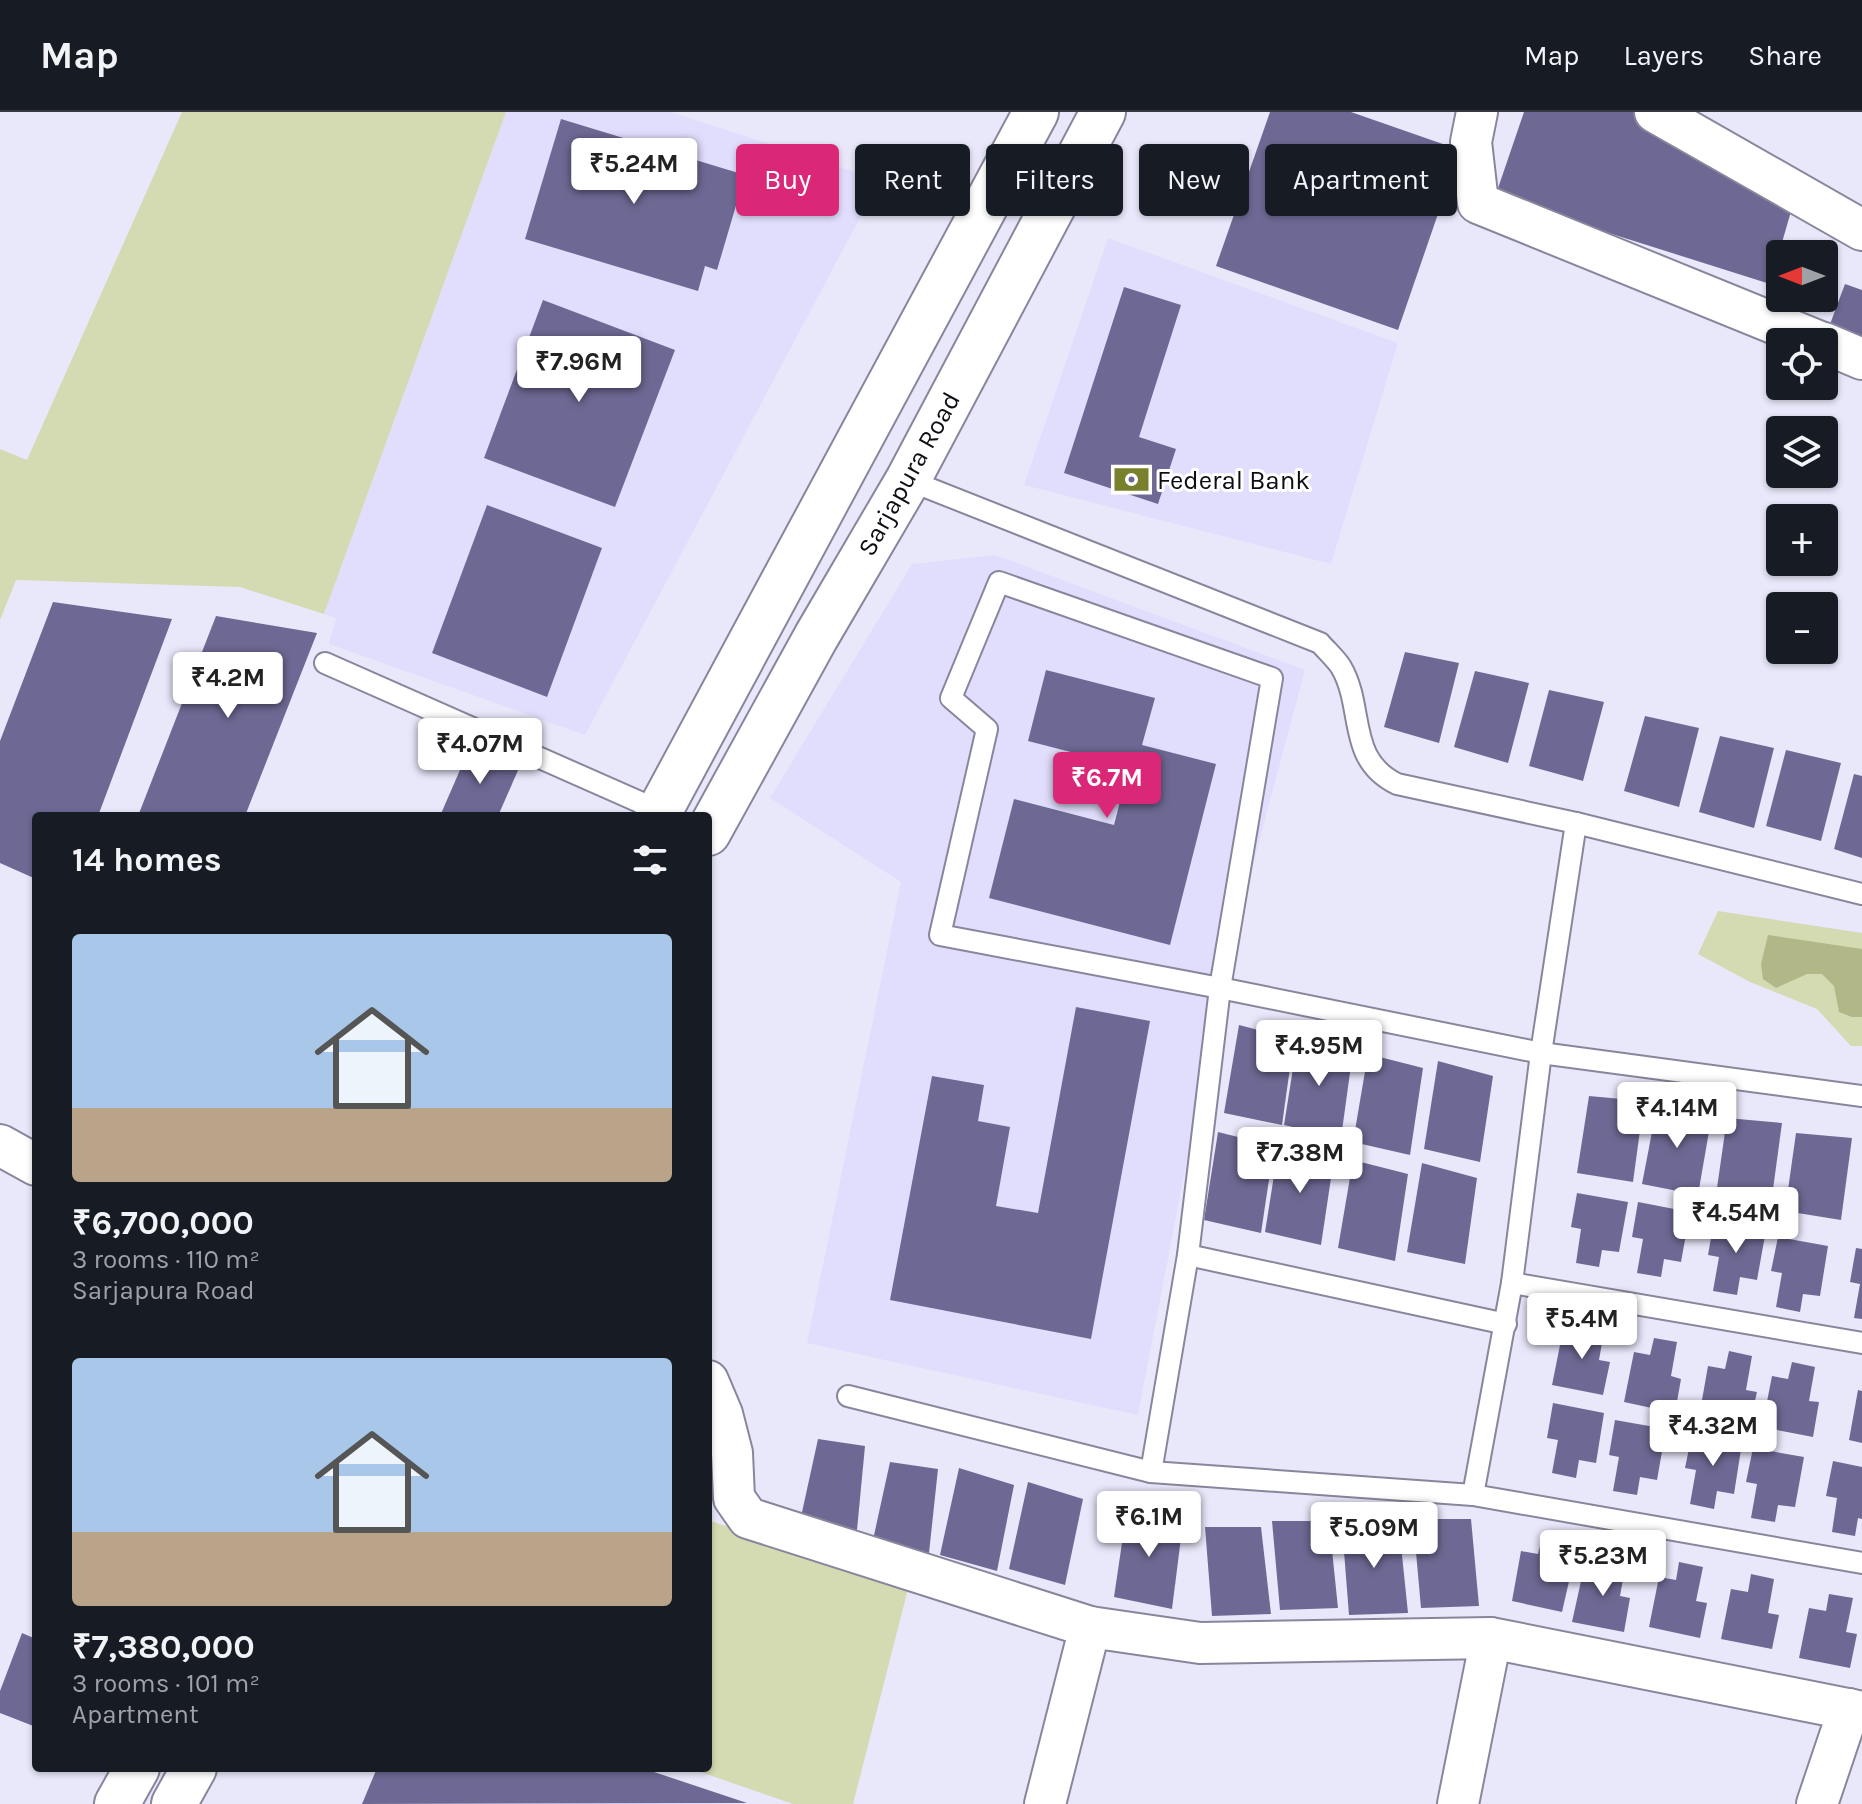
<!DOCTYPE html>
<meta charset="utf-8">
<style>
:root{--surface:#171b24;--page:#242831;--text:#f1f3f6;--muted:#9ea1a6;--line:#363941;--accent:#db2777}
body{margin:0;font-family:Karla,sans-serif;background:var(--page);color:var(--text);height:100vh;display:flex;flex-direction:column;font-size:30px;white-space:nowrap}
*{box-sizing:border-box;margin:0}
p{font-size:26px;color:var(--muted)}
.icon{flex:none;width:44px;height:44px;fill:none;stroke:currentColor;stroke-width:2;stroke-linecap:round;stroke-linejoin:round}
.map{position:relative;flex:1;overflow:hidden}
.panel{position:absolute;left:32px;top:700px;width:680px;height:960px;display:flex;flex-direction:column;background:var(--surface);border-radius:8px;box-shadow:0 2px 6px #0004}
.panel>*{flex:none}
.top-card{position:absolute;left:736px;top:32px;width:760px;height:72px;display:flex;gap:16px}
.needle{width:52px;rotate:270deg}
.fabs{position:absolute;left:1766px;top:128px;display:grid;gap:16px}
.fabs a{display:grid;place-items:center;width:72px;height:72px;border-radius:8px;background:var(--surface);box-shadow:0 2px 6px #0004;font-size:40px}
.price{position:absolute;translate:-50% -68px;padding:0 18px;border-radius:8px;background:#fff;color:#222;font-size:26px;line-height:52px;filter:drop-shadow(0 2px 4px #0008)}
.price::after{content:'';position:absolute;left:50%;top:48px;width:24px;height:18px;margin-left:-12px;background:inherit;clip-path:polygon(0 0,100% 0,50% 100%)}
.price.current{background:var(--accent);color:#fff}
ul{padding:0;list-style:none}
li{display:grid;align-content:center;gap:16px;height:424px;padding:0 40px}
li span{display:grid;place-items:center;height:248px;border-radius:8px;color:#555}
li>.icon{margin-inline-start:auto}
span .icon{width:144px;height:144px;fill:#fffc;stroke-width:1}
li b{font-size:34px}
h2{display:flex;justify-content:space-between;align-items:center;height:96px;padding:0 40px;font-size:34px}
.tag{padding:0 28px;border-radius:8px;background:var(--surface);box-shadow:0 2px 6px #0004;font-size:28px;line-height:72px}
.tag.current{background:var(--accent);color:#fff}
header{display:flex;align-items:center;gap:48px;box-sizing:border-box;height:112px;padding:0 40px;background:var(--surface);border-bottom:2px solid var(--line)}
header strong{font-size:38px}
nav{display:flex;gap:44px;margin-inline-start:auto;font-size:28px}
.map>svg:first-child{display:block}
.built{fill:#e1defd}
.green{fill:#d4dab2}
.water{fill:#b1b787}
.building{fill:#6e6994}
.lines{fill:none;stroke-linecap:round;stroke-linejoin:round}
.lane-casing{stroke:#88869c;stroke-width:24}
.street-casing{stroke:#88869c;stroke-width:44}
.primary-casing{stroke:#88869c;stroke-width:48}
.lane{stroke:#fff;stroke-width:20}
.street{stroke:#fff;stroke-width:40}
.primary{stroke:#fff;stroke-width:44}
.labels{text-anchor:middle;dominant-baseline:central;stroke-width:6;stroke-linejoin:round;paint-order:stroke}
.street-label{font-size:26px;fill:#0e0d14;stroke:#fff}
.poi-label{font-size:26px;fill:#0e0d14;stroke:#fff;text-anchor:start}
</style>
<header>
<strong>Map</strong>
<nav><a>Map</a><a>Layers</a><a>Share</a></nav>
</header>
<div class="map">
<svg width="1862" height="1692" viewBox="0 0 1862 1692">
<rect width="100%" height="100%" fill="#e9e8fb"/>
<g class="built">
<polygon points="506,0 671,0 880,68 585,623 329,532 336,506 324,502"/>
<polygon points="1108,126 1398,231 1331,452 1024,373"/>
<polygon points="995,443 1305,558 1220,876 1138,1303 807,1231 901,770 770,686 912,452"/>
</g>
<g class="green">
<polygon points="182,0 506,0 324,502 240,475 16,468 0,508 0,337 27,348"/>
<polygon points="1718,799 1862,821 1862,934 1851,934 1817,897 1750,870 1698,842"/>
<polygon points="708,1408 908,1477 853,1692 793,1692 689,1656 708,1656"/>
</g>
<polygon class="water" points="1768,823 1862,837 1862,905 1852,905 1839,900 1834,874 1822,862 1807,862 1776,876 1763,867 1761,852"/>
<g class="building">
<polygon points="1270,0 1351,0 1460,38 1398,218 1216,154"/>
<polygon points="1524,0 1641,0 1794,89 1770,172 1495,85"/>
<polygon points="561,7 745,63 717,158 705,154 698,179 525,127"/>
<polygon points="1845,172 1862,178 1862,237 1826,223"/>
<polygon points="1124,175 1181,193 1139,325 1176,337 1158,392 1064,361"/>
<polygon points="543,188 675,238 615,395 484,346"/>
<polygon points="487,393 602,436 547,585 432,541"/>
<polygon points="53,490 172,507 98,704 36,704 36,767 0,751 0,629"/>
<polygon points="216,504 317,521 245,704 138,704"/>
<polygon points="1405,540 1459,551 1439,631 1384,615"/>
<polygon points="1046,558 1155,586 1142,633 1216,652 1170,833 989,786 1014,687 1114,713 1129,655 1028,629"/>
<polygon points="1475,559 1529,571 1508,651 1454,635"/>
<polygon points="1549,578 1604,590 1583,669 1529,654"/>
<polygon points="1645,604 1699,616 1679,695 1624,679"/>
<polygon points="1720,624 1774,636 1754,716 1699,700"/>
<polygon points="470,635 519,656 498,704 440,704"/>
<polygon points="1786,638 1841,651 1821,729 1766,714"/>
<polygon points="1854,662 1862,664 1862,746 1834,737"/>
<polygon points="1076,895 1150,909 1091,1227 890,1188 932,964 984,973 978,1009 1010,1015 996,1094 1038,1101"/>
<polygon points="1239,913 1294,927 1282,1013 1224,1001"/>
<polygon points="1298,925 1353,939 1341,1026 1284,1013"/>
<polygon points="1368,942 1423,956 1410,1043 1353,1030"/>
<polygon points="1438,949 1493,964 1480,1050 1424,1037"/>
<polygon points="1589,984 1644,989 1633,1070 1577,1061"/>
<polygon points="1657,994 1712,1002 1698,1083 1642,1072"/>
<polygon points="1727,1006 1782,1011 1771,1092 1716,1083"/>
<polygon points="1218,1020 1274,1034 1261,1121 1204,1108"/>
<polygon points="1796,1021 1852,1026 1841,1108 1785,1099"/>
<polygon points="1279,1032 1334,1046 1321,1133 1265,1120"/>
<polygon points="1353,1048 1408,1062 1395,1149 1338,1136"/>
<polygon points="1422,1051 1477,1066 1465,1152 1407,1140"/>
<polygon points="1577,1081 1628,1090 1619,1140 1602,1138 1599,1155 1576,1151 1581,1117 1571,1115"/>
<polygon points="1638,1090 1690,1100 1681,1150 1664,1147 1661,1165 1637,1161 1643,1127 1632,1125"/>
<polygon points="1714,1109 1766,1118 1757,1168 1740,1165 1737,1183 1713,1179 1719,1145 1708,1143"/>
<polygon points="1778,1125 1828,1134 1820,1184 1803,1182 1800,1200 1776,1195 1782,1161 1771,1159"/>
<polygon points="1856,1136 1862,1137 1862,1207 1854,1206 1860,1172 1850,1170"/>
<polygon points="1582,1209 1605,1214 1599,1248 1610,1250 1603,1283 1552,1273 1562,1223 1579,1227"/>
<polygon points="1654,1226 1677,1230 1671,1264 1681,1267 1675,1301 1624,1290 1634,1240 1650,1243"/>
<polygon points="1729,1239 1752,1244 1746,1278 1757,1280 1749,1315 1699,1305 1708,1254 1725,1257"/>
<polygon points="1792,1250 1815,1255 1809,1289 1819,1290 1813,1325 1762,1315 1772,1264 1788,1267"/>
<polygon points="1858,1278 1862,1279 1862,1331 1849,1328"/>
<polygon points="1553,1291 1604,1301 1596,1351 1579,1348 1576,1366 1552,1361 1558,1328 1547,1326"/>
<polygon points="1615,1308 1666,1317 1657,1368 1640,1365 1637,1383 1613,1379 1619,1345 1609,1343"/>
<polygon points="1692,1322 1742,1331 1734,1382 1717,1379 1714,1397 1690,1392 1696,1358 1685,1356"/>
<polygon points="818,1327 865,1334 857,1418 799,1414"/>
<polygon points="1753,1336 1804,1345 1795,1395 1778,1393 1775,1410 1751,1406 1757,1372 1746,1370"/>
<polygon points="1833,1349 1862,1355 1862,1407 1858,1406 1855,1424 1832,1420 1837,1386 1826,1384"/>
<polygon points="890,1350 938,1357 929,1441 871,1437"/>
<polygon points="959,1356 1014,1373 997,1459 940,1443"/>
<polygon points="1028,1370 1083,1387 1065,1473 1009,1457"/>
<polygon points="1127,1397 1183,1410 1172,1497 1114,1485"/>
<polygon points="1413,1407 1471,1407 1479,1494 1421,1496"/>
<polygon points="1272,1409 1329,1409 1338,1496 1280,1498"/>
<polygon points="1342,1414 1399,1414 1408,1501 1349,1503"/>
<polygon points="1205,1415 1261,1415 1271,1502 1212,1504"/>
<polygon points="1542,1425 1565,1429 1559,1463 1570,1465 1562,1500 1512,1489 1521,1439 1538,1442"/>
<polygon points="1602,1445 1626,1450 1620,1484 1630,1486 1624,1520 1572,1510 1583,1460 1599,1463"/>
<polygon points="1679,1450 1703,1455 1696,1489 1707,1491 1700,1526 1649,1515 1659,1465 1676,1468"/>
<polygon points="1751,1462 1774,1467 1768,1501 1779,1503 1772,1537 1721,1527 1731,1477 1748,1480"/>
<polygon points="1829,1482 1853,1486 1846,1520 1857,1522 1850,1556 1799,1546 1809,1496 1826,1499"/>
<polygon points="22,1521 36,1527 36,1615 0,1601 0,1579"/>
<polygon points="377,1656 642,1656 747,1691 362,1692"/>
</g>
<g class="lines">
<defs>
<g id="lane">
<path d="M908 368 1320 531C1327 539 1336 547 1341 555 1365 596 1346 647 1397 672L1576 711 1862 782"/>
<polygon points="999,470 1272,566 1220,876 940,823 987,617 951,586"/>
<polyline points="325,551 660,699"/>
<polyline points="1188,1143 1506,1212"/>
<polyline points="1512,1171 1862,1231"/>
<polyline points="848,1284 1151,1360 1473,1383 1862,1451"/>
<polyline points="1151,1360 1188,1143 1220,876 1541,941 1862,984"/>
<polyline points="1473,1383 1512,1171 1541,941 1576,711"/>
</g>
<g id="street">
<polyline points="1477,0 1471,30 1478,91 1820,230"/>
<polyline points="1655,0 1862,118"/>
<polyline points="1824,231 1862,247"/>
<polyline points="0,1033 36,1053"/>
<polyline points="708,1269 722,1302 732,1341 734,1386 748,1406 1090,1515 1200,1531 1491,1526 1862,1600"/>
<polyline points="1045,1692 1090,1515"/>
<polyline points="1458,1692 1491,1526"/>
<polyline points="1817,1692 1849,1597"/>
</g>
<g id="primary">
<polyline points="657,704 1036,0"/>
<polyline points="708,721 816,525 908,368 1103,0"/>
<polyline points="117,1692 137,1656"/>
<polyline points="174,1692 194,1656"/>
</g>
</defs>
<use href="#lane" class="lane-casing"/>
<use href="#street" class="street-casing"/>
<use href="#primary" class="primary-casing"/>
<use href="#lane" class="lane"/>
<use href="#street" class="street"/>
<use href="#primary" class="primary"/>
</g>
<defs>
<symbol id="bank-bare" viewBox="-9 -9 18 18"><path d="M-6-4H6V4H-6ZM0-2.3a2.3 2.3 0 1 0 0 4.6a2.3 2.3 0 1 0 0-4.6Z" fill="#78802c" stroke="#fff" stroke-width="2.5" paint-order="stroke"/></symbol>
</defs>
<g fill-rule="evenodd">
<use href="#bank-bare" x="1106" y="342" width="51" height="51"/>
</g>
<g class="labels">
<g class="street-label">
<text transform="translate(909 362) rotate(-61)">Sarjapura Road</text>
</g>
<g class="poi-label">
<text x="1157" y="368">Federal Bank</text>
</g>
</g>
</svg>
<div class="fabs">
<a><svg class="needle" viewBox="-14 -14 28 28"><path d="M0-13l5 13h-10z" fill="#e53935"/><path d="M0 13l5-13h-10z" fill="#9ea1a6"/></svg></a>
<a><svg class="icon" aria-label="locate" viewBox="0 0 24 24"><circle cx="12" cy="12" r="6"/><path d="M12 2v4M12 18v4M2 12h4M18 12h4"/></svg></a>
<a><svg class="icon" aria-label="layers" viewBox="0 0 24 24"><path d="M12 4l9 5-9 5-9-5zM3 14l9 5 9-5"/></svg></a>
<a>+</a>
<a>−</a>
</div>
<b class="price" style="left:634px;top:94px">₹5.24M</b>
<b class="price" style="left:579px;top:292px">₹7.96M</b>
<b class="price" style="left:228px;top:608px">₹4.2M</b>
<b class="price" style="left:480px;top:674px">₹4.07M</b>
<b class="price current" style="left:1107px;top:708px">₹6.7M</b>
<b class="price" style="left:1319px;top:976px">₹4.95M</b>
<b class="price" style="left:1677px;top:1038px">₹4.14M</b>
<b class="price" style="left:1300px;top:1083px">₹7.38M</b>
<b class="price" style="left:1736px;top:1143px">₹4.54M</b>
<b class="price" style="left:1582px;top:1249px">₹5.4M</b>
<b class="price" style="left:1713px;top:1356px">₹4.32M</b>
<b class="price" style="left:1149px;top:1447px">₹6.1M</b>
<b class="price" style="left:1374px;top:1458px">₹5.09M</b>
<b class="price" style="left:1603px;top:1486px">₹5.23M</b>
<div class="top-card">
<a class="tag current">Buy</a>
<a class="tag">Rent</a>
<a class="tag">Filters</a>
<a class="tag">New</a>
<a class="tag">Apartment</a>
</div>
<section class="panel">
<h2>14 homes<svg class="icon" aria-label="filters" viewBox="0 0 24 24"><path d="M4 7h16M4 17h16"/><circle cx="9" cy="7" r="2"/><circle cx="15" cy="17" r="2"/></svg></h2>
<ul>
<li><span style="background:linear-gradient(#a9c7e8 70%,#b9a48a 0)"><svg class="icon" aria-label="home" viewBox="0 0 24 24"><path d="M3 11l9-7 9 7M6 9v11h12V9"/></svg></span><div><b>₹6,700,000</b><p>3 rooms · 110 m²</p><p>Sarjapura Road</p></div></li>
<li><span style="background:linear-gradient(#a9c7e8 70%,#b9a48a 0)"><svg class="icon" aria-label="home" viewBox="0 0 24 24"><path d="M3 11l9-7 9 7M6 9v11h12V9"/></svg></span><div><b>₹7,380,000</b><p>3 rooms · 101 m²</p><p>Apartment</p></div></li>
</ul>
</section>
</div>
